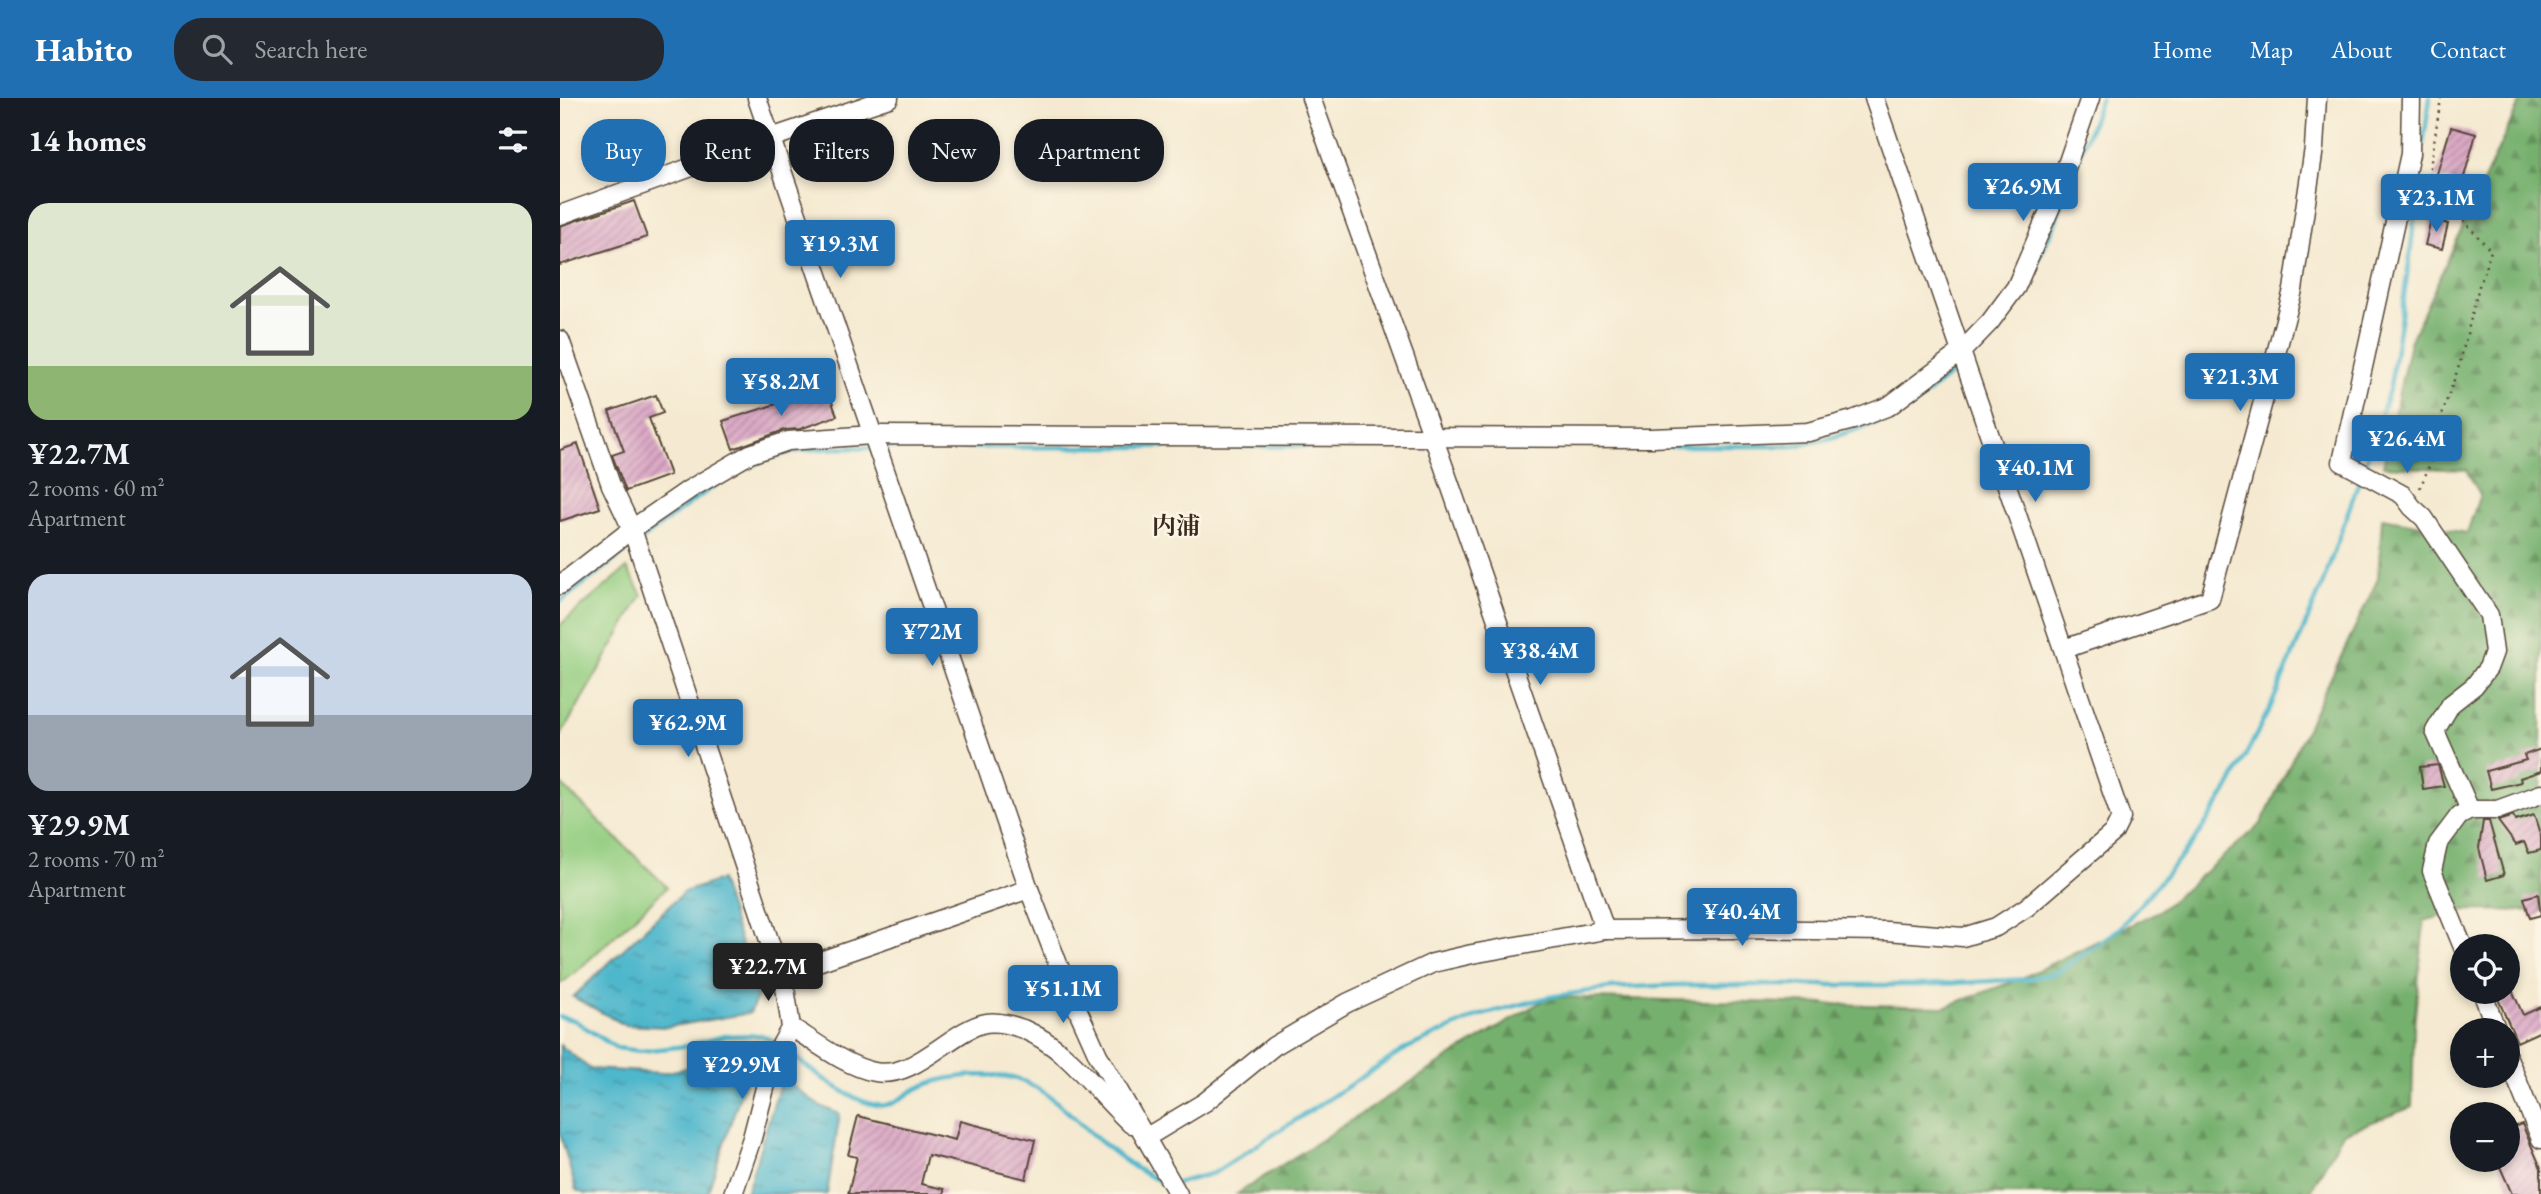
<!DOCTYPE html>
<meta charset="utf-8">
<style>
:root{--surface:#171b24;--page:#242831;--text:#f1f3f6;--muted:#9ea1a6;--accent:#1f6fb2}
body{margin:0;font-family:"EB Garamond","Noto Serif JP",serif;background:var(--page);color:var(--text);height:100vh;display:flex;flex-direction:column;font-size:26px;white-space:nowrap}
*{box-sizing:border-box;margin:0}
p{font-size:23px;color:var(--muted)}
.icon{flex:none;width:38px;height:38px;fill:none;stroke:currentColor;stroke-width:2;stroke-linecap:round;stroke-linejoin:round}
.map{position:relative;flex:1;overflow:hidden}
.drawer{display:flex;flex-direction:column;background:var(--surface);width:560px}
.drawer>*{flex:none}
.banner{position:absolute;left:21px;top:21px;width:665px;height:63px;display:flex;gap:14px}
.buttons{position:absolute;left:1890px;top:836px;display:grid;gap:14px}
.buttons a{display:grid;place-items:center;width:70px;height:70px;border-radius:50%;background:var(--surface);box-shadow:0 4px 10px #0003;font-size:35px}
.price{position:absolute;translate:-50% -60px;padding:0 16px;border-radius:7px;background:var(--accent);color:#fff;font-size:23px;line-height:46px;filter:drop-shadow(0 2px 4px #0008)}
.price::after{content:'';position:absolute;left:50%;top:42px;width:21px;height:16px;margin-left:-10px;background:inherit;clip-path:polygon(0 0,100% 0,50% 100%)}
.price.active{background:#222;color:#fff}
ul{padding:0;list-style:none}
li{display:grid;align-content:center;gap:14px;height:371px;padding:0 28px}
li span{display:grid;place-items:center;height:217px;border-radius:21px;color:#555}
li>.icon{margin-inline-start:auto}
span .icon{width:126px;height:126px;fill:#fffc;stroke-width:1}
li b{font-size:30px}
h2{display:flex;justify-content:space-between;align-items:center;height:84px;padding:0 28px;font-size:30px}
.chip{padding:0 24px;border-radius:28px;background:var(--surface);box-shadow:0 4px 10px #0003;font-size:24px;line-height:63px}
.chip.active{background:var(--accent);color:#fff}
header{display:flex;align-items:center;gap:42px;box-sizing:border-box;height:98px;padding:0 35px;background:var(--accent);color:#fff}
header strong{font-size:33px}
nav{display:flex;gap:38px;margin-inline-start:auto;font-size:24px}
.search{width:490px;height:63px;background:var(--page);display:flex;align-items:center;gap:18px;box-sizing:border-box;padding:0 24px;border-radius:28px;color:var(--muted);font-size:26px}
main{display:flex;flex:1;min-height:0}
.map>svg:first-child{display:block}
.green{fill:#93cd80;stroke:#677c4f;stroke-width:2}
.forest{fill:url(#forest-firs);stroke:#586d46;stroke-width:2}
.water{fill:url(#water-ripples);stroke:#457075;stroke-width:2}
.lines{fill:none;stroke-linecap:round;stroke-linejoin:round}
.stream{stroke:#4fb7cc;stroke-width:4.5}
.building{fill:url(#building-hatch)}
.minor-casing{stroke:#574739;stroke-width:21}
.path{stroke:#574739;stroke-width:2.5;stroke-dasharray:2 5;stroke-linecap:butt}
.minor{stroke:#fff;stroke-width:18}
.labels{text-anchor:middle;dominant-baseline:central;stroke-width:5;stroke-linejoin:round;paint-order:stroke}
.neighbourhood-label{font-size:24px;font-weight:bold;fill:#3b2a1e;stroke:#fcf5e5}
</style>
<header>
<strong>Habito</strong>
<div class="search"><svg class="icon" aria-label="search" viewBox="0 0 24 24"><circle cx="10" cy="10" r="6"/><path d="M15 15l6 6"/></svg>Search here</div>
<nav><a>Home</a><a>Map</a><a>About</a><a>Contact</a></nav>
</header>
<main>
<section class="drawer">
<h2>14 homes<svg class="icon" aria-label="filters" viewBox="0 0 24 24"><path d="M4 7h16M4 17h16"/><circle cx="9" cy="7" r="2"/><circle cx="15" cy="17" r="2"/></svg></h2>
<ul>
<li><span style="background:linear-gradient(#dfe7d0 75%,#8fb573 0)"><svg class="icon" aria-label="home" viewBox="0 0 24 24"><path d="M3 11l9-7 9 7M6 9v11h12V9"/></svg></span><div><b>¥22.7M</b><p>2 rooms · 60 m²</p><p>Apartment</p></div></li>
<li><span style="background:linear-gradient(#c9d6e8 65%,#9aa5b1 0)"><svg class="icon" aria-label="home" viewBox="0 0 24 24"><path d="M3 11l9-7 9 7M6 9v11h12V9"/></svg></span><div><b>¥29.9M</b><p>2 rooms · 70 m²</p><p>Apartment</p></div></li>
</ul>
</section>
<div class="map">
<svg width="1981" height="1096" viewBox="0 0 1981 1096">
<defs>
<pattern id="forest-firs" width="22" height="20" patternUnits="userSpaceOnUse" patternTransform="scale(1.75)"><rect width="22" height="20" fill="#76b06e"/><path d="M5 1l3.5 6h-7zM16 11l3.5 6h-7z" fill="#628f5a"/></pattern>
<pattern id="water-ripples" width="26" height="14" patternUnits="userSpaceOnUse" patternTransform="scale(1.75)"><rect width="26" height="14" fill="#4fb7cc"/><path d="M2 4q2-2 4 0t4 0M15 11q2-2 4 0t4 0" fill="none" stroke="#4395a5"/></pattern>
<pattern id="building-hatch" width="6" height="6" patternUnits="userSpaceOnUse" patternTransform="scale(1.75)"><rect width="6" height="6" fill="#dba9c6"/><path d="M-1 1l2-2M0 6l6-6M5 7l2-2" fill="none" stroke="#b38aa0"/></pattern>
</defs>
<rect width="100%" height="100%" fill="#fcf5e5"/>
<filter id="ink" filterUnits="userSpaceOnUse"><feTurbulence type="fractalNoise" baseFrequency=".0143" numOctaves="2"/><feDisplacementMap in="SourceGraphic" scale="14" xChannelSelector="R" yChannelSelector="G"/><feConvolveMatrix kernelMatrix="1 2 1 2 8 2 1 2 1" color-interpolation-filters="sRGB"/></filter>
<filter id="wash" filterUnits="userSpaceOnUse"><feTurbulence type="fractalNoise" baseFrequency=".00686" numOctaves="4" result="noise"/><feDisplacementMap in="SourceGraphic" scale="28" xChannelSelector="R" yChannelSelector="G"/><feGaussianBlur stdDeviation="1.57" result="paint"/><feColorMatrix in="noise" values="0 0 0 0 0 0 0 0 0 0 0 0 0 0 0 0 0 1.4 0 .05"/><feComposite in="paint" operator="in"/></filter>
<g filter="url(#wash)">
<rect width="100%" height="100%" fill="#f5ead1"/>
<g class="green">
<polygon points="67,470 82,497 0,639 0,527"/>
<polygon points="0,685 107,789 15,875 0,886"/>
</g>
<polygon class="forest" points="1964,0 1981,0 1981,813 1903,812 1864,823 1854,929 1852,1009 1783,1035 1749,1096 677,1096 896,955 989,899 1384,909 1460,881 1601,812 1701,726 1818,481 1822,420 1907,435 1920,396 1906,372 1823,368 1850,244 1959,6"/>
<g class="water">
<polygon points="160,782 198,897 190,915 107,929 65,927 13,899 124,794"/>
<polygon points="0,947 30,971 103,975 177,959 187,976 147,1096 25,1096 16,1092 0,1035"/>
<polygon points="222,979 258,1007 280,1016 267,1096 186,1096"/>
</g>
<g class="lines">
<g class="stream">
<polyline points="1470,178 1495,126 1541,0"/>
<polyline points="1407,261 1426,244 1463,192"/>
<polyline points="1106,348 1234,348 1268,341 1318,324 1353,307 1401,268"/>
<polyline points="322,350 803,348"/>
<polyline points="1803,372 1830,289 1850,159 1861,60 1870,0"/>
<path d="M82 442C128 407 178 361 238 353 263 349 288 350 313 350"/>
<polyline points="0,504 72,449"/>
<polyline points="0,919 14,922 56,950 81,953 126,948 165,938 201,937 217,945"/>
<path d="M225 950C244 967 303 1016 330 1006 340 1003 348 995 358 990 384 978 418 975 447 979 482 984 509 1016 534 1038 556 1057 579 1075 605 1085"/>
<polyline points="617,1085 654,1075 847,950 918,918 989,899 1050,890 1116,887 1361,887 1467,881 1497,875 1560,830 1632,746 1669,690 1711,608 1761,490 1800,380"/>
</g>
</g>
<g id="blocks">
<g class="building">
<polygon points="1891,29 1916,36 1902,86 1876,79"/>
<polygon points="74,103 87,139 0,167 0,128"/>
<polygon points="1871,121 1888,126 1882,151 1865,147"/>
<polygon points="267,290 277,318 240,331 224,332 173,351 163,323"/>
<polygon points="96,297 103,315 89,320 110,377 66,393 52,357 64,353 49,313"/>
<polygon points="18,346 40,410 0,423 0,352"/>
<polygon points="1981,651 1981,673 1960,680 1961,684 1931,691 1926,673 1966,662 1964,657"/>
<polygon points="1878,667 1884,688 1863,691 1860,669"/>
<polygon points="1974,717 1981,739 1981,752 1969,755 1964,744 1956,747 1938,723 1953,718 1955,723"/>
<polygon points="1923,723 1929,723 1944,777 1927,782 1919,750"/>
<polygon points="1978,796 1981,817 1970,820 1964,800"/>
<polygon points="1935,894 1953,894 1963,917 1981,909 1981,933 1957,944"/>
<polygon points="298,1018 395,1042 400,1023 475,1042 466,1081 368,1057 361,1086 384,1091 384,1096 288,1096 297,1059 288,1057"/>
<polygon points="1962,1026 1981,1070 1981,1096 1952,1096 1937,1062 1948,1062 1948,1031"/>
</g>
</g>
</g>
<g filter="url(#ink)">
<use href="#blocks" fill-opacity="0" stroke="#574739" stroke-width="2"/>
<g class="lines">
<defs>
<g id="minor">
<polyline points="197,0 469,791 503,879 538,957 618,1096"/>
<polyline points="751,0 880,358 1045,832"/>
<polyline points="1851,0 1850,56 1782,364 1843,397 1852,409 1864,420 1929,517 1934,554 1928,570 1914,588 1891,606 1875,633 1910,712"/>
<polyline points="0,117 211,40 329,0"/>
<polyline points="0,242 51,387 72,431 212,851 223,876 231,929 212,963 192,1040 173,1096"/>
<polyline points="0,487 72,431 130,391 190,356 228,343 312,337 1091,340 1248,334 1293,322 1329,308 1401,254 1430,224 1456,189 1499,90 1530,0"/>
<polyline points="1504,551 1650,501 1733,192 1754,50 1757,0"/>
<polyline points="1903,849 1872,773 1878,746 1899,718 1910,712 1937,712 1981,696"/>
<polyline points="223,876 469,791"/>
<polyline points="1922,894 1937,933"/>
<path d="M231 929C255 944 287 969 315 974 355 982 392 931 426 925 438 923 452 927 463 931 510 951 535 993 571 1026"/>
<polyline points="1948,960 1981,1041"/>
<polyline points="587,1039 645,1004 714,948 787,905 873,865 912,856 1045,832 1174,831 1327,833 1403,839 1436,829 1467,809 1554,734 1561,720 1314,0"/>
</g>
</defs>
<use href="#minor" class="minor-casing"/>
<polyline class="path" points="1860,390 1868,371 1885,307 1899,268 1919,188 1931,153 1904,123 1865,101 1881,0"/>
<use href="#minor" class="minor"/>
</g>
</g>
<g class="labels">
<g class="neighbourhood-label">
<text x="616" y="427">内浦</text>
</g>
</g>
</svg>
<div class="buttons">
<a><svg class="icon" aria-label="locate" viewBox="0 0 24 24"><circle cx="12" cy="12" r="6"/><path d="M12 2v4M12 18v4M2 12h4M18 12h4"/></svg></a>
<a>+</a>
<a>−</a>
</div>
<b class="price" style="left:1463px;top:125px">¥26.9M</b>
<b class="price" style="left:1876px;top:136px">¥23.1M</b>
<b class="price" style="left:280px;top:182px">¥19.3M</b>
<b class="price" style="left:1680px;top:315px">¥21.3M</b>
<b class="price" style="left:221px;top:320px">¥58.2M</b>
<b class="price" style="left:1847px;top:377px">¥26.4M</b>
<b class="price" style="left:1475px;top:406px">¥40.1M</b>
<b class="price" style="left:372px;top:570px">¥72M</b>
<b class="price" style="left:980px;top:589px">¥38.4M</b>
<b class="price" style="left:128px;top:661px">¥62.9M</b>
<b class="price" style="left:1182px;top:850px">¥40.4M</b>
<b class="price active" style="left:208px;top:905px">¥22.7M</b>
<b class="price" style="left:503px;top:927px">¥51.1M</b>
<b class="price" style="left:182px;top:1003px">¥29.9M</b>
<div class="banner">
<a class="chip active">Buy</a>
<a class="chip">Rent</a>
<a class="chip">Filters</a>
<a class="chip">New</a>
<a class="chip">Apartment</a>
</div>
</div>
</main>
